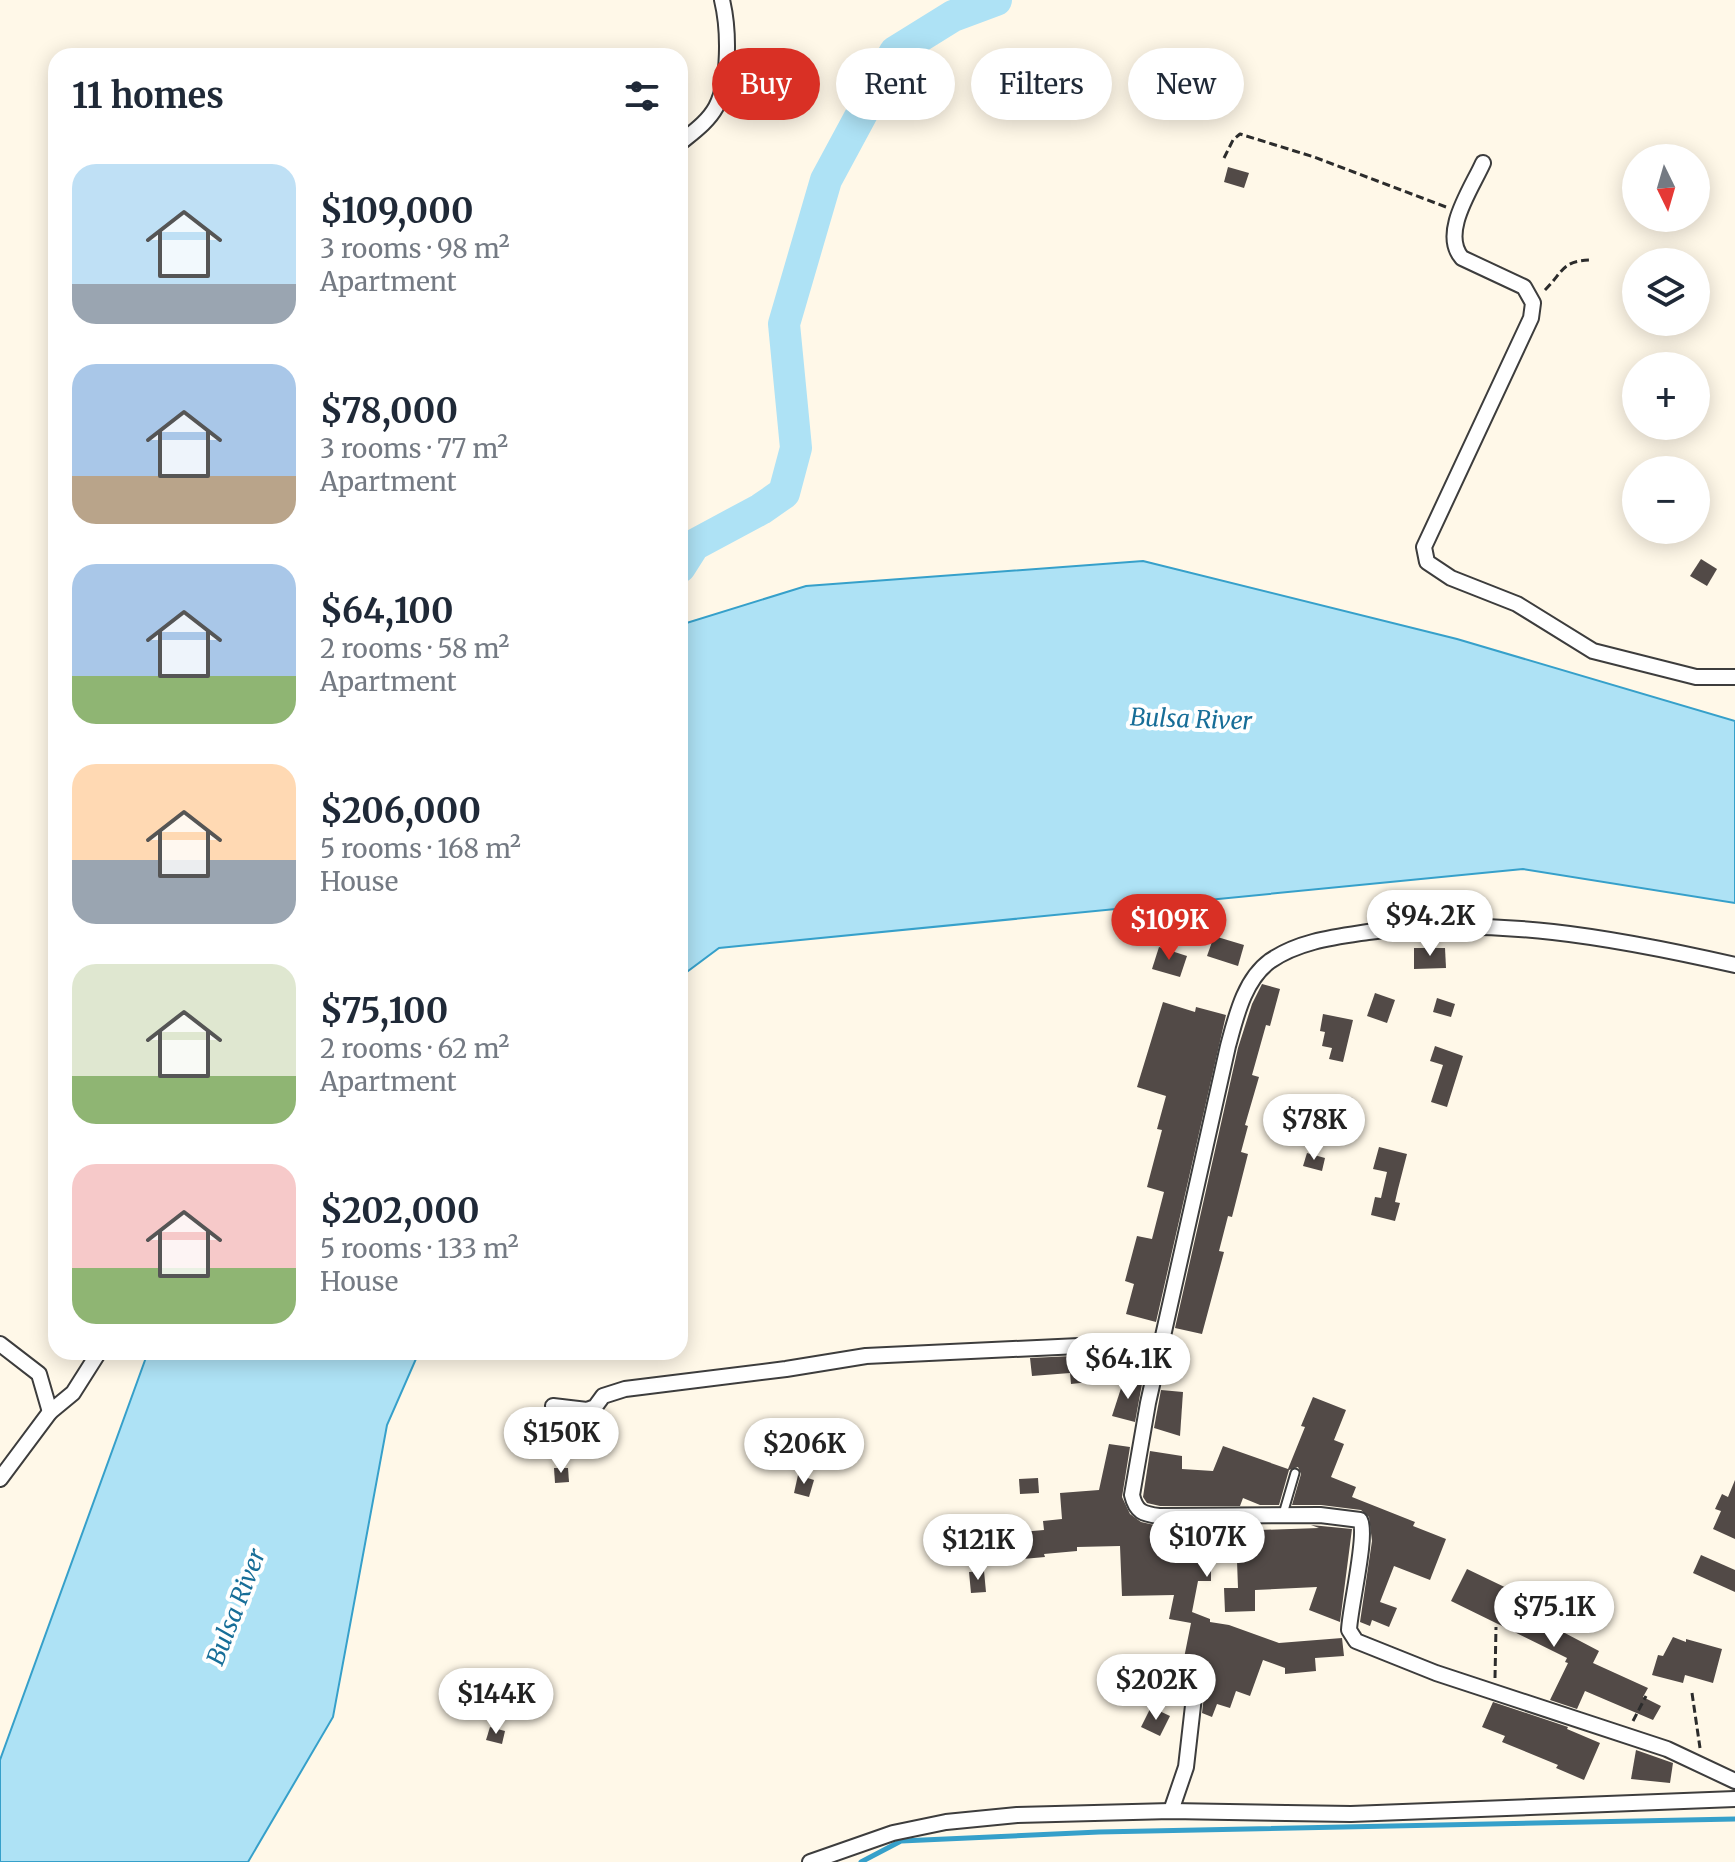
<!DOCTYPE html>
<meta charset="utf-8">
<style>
:root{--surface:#fff;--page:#f6f6f7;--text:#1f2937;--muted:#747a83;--accent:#d93025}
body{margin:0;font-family:Merriweather,serif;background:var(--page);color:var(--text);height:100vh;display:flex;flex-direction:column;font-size:30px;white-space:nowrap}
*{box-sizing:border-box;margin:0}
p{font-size:26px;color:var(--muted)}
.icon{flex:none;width:44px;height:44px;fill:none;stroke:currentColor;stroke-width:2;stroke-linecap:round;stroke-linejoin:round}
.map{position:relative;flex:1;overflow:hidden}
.panel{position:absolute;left:48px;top:48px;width:640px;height:1312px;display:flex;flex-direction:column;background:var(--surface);border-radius:24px;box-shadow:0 4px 20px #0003}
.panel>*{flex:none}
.top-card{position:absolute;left:712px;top:48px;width:760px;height:72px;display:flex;gap:16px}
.needle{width:52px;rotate:175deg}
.tools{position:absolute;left:1622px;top:144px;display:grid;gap:16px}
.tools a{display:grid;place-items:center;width:88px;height:88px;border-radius:50%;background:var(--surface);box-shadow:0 4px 20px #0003;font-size:40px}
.price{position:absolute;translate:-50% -68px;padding:0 18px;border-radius:28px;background:#fff;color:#222;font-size:26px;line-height:52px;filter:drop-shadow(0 2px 4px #0008)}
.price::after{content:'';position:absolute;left:50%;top:48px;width:24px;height:18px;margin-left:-12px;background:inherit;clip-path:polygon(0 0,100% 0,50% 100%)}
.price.selected{background:var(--accent);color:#fff}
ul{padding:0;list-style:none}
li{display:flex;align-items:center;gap:24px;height:200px;padding:0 24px}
li span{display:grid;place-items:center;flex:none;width:224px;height:160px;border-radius:24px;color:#555}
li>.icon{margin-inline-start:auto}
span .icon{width:96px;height:96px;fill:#fffc;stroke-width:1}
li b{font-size:34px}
h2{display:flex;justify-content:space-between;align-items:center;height:96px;padding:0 24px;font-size:34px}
.tag{padding:0 28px;border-radius:36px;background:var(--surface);box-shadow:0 4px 20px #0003;font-size:28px;line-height:72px}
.tag.selected{background:var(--accent);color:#fff}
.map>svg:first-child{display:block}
.water{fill:#aee2f5;stroke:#36a0ca;stroke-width:2}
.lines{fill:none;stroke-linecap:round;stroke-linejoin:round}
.stream{stroke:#36a0ca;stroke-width:5}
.river{stroke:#aee2f5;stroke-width:32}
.building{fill:#524a47}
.lane-casing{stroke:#3d3d3d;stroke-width:11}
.street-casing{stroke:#3d3d3d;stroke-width:18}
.path{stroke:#2c2c2c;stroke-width:3;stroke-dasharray:8 4;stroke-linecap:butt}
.lane{stroke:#fff;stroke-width:7}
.street{stroke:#fff;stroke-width:14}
.labels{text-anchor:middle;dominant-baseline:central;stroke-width:8;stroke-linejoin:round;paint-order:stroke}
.water-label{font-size:24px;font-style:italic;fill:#176e98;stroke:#fff}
</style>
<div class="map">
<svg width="1735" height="1862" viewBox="0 0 1735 1862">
<rect width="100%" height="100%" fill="#fff8e8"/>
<g class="water">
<polygon points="1143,561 1457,639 1735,721 1735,903 1523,869 719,948 680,977 680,625 806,586"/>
<polygon points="148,1352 419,1352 387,1425 333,1717 248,1862 0,1862 0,1760"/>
</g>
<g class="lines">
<polyline class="stream" points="861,1862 901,1841 1099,1832 1735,1819"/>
<polyline class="river" points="680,567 694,545 761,509 784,493 796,448 784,324 826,180 895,52 953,16 996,0"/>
</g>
<g class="building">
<polygon points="1228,167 1249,173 1244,188 1224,182"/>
<polygon points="1701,559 1717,569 1707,586 1690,576"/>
<polygon points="1214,936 1244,945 1238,966 1207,956"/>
<polygon points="1159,947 1187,956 1180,977 1152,969"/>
<polygon points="1414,948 1445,948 1446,968 1414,969"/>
<polygon points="1262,984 1280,989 1270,1026 1266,1025 1252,1075 1259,1077 1245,1125 1248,1126 1241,1152 1248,1154 1232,1217 1228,1216 1219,1251 1224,1252 1202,1334 1175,1328 1238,1048 1252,1004"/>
<polygon points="1375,993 1395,1000 1387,1023 1367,1016"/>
<polygon points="1437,998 1455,1004 1451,1017 1433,1012"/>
<polygon points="1163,1002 1195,1012 1196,1007 1226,1015 1156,1322 1126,1314 1134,1284 1125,1281 1137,1236 1152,1239 1164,1192 1147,1187 1162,1130 1157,1129 1166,1096 1137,1087"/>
<polygon points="1323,1014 1353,1020 1343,1062 1329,1059 1332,1048 1322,1046 1325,1032 1320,1031"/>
<polygon points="1435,1046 1463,1056 1447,1107 1431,1102 1443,1065 1430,1061"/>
<polygon points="1337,1095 1353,1098 1349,1116 1333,1112"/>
<polygon points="1379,1147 1407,1154 1398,1189 1395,1202 1400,1203 1395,1221 1371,1215 1375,1197 1381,1198 1387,1172 1373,1169"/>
<polygon points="1307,1153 1325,1158 1322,1171 1303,1166"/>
<polygon points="1116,1354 1117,1370 1089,1372 1089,1382 1071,1384 1070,1373 1032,1376 1030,1358"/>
<polygon points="1124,1379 1142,1384 1135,1422 1112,1416"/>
<polygon points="1161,1390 1183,1392 1180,1436 1154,1428"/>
<polygon points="1313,1397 1346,1410 1334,1440 1344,1444 1331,1477 1356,1487 1352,1497 1415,1522 1413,1526 1446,1539 1430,1580 1394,1566 1380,1602 1397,1608 1389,1627 1372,1620 1370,1626 1360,1622 1372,1541 1369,1517 1361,1510 1321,1505 1292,1505 1301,1474 1298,1467 1289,1470 1279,1505 1260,1505 1243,1498 1240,1506 1160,1506 1147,1503 1143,1497 1150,1451 1182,1456 1182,1469 1213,1471 1223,1446 1288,1469 1305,1427 1301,1426"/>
<polygon points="1109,1444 1130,1447 1122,1497 1130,1514 1141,1522 1159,1526 1232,1526 1230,1531 1319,1528 1311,1525 1352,1529 1340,1622 1309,1610 1317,1587 1255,1590 1255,1611 1225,1612 1224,1588 1238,1588 1237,1561 1211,1562 1211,1581 1198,1581 1192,1612 1210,1619 1210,1622 1229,1625 1279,1643 1342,1638 1344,1656 1315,1658 1316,1671 1285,1674 1285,1668 1263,1660 1250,1696 1236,1691 1230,1708 1217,1704 1212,1717 1202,1713 1205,1688 1200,1680 1190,1679 1185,1692 1173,1689 1176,1673 1181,1673 1191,1623 1169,1619 1174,1595 1122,1596 1120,1546 1077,1547 1077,1551 1044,1554 1045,1557 1023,1559 1021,1532 1044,1530 1043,1521 1062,1519 1060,1493 1099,1490"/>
<polygon points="554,1468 568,1468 569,1482 555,1483"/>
<polygon points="798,1475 814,1480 809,1497 794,1493"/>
<polygon points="1038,1478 1039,1493 1020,1494 1019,1479"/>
<polygon points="1735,1480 1735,1539 1713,1529 1721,1511 1715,1509 1722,1494 1728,1497"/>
<polygon points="1701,1555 1735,1570 1735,1592 1693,1573"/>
<polygon points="1467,1569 1515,1592 1510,1604 1599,1651 1593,1663 1648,1688 1643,1697 1661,1706 1653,1720 1585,1691 1577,1709 1550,1700 1568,1663 1565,1662 1567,1658 1451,1601"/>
<polygon points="984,1571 986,1592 971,1593 969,1572"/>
<polygon points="1673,1637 1686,1642 1686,1639 1722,1649 1713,1683 1685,1675 1683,1683 1652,1675 1658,1655 1663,1656"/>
<polygon points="1493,1702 1568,1727 1567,1729 1600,1743 1584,1780 1556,1768 1558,1765 1502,1742 1505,1736 1482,1727"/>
<polygon points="1151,1707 1170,1716 1160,1736 1141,1727"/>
<polygon points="490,1727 505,1731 502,1744 486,1740"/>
<polygon points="1636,1750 1673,1763 1670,1783 1631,1779"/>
</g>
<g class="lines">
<defs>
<polyline id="lane" points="1283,1514 1295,1473"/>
<g id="street">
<path d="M680 143C692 133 708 122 716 107 730 80 729 29 722 0"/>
<path d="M1483 163C1472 188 1440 233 1462 258L1524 287 1533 303 1531 318 1424 547 1427 562 1451 578 1517 604 1593 651 1696 677H1735"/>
<path d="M1735 965C1612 937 1495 916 1368 932 1335 937 1299 941 1270 961 1244 980 1236 1017 1228 1046L1148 1403 1132 1495C1136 1512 1143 1514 1159 1516L1320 1515 1360 1520C1368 1534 1350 1607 1349 1630L1356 1641 1436 1673 1667 1749 1735 1781"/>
<polyline points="0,1344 39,1374 50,1412 73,1393 99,1352"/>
<polyline points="553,1406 587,1410 595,1407 603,1396 625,1389 786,1369 866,1356 1163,1342"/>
<polyline points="0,1479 50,1412"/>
<polyline points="1171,1811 1186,1767 1195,1688"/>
<polyline points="810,1862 893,1833 946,1822 1017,1815 1171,1811 1351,1814 1735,1799"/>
</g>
</defs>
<use href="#lane" class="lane-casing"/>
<use href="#street" class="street-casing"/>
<g class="path">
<polyline points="1224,158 1233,140 1240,134 1314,157 1446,207"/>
<path d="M1545 290C1564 271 1562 260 1593 260"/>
<polyline points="1495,1678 1496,1627"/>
<polyline points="1692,1693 1700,1748"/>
<polyline points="1633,1721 1646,1696"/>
</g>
<use href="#lane" class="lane"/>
<use href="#street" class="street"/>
</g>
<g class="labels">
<g class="water-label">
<text transform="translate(1191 719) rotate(2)">Bulsa River</text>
<text transform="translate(236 1607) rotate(-69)">Bulsa River</text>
</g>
</g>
</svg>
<div class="tools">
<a><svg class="needle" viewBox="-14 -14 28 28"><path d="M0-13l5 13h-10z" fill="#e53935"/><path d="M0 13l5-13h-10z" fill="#747a83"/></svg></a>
<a><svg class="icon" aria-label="layers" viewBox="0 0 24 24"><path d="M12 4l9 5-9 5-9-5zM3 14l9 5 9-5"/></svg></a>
<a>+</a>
<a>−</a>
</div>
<b class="price" style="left:1430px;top:958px">$94.2K</b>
<b class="price selected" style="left:1169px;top:962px">$109K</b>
<b class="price" style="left:1314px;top:1162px">$78K</b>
<b class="price" style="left:1128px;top:1401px">$64.1K</b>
<b class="price" style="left:561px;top:1475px">$150K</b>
<b class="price" style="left:804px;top:1486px">$206K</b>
<b class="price" style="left:1207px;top:1579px">$107K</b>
<b class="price" style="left:978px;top:1582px">$121K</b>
<b class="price" style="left:1554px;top:1649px">$75.1K</b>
<b class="price" style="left:1156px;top:1722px">$202K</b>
<b class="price" style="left:496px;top:1736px">$144K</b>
<div class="top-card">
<a class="tag selected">Buy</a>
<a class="tag">Rent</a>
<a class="tag">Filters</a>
<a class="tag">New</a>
</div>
<section class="panel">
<h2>11 homes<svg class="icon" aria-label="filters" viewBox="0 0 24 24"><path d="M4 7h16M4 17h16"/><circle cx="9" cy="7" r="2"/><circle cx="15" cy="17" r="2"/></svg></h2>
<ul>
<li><span style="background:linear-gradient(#bfe0f5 75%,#9aa5b1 0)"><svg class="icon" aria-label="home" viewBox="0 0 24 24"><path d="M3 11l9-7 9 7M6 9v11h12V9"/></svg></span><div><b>$109,000</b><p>3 rooms · 98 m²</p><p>Apartment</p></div></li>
<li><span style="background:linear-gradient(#a9c7e8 70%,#b9a48a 0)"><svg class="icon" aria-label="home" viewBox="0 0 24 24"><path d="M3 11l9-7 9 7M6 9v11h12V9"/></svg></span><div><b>$78,000</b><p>3 rooms · 77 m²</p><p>Apartment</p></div></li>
<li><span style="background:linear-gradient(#a9c7e8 70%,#8fb573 0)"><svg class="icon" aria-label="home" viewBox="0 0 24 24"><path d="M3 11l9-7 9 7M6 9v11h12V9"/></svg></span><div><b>$64,100</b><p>2 rooms · 58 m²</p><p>Apartment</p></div></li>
<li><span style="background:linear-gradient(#ffd9b3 60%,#9aa5b1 0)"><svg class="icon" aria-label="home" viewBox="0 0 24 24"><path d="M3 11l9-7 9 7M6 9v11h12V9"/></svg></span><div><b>$206,000</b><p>5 rooms · 168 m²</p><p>House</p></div></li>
<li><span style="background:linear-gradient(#dfe7d0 70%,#8fb573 0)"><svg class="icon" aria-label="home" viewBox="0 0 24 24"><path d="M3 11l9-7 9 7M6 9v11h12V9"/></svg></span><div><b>$75,100</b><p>2 rooms · 62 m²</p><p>Apartment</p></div></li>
<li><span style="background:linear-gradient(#f6c9c9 65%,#8fb573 0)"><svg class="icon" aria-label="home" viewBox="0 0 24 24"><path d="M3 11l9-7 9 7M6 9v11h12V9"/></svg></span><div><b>$202,000</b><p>5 rooms · 133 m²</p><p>House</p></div></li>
</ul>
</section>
</div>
